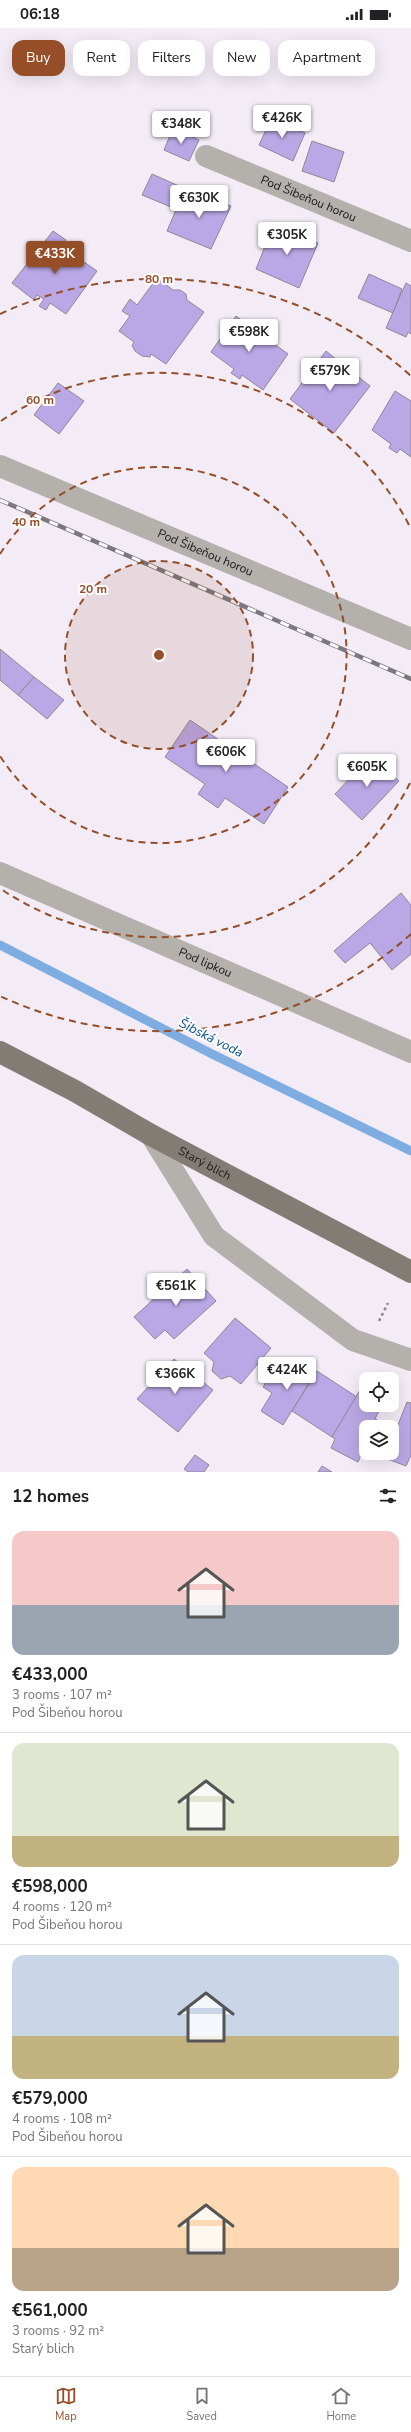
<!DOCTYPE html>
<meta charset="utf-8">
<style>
:root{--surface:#fff;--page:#f2f2f2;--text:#202124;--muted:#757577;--line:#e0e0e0;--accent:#954e28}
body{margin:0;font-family:"Nunito Sans",sans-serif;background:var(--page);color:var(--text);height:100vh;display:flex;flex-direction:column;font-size:15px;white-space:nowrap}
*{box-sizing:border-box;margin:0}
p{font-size:13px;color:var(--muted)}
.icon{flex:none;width:22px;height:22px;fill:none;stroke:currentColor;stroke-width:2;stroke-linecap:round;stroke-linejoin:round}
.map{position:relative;height:1444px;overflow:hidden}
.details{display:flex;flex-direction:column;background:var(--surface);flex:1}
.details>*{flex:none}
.hud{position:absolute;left:12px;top:12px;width:387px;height:36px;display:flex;gap:8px}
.fabs{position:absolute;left:359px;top:1344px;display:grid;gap:8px}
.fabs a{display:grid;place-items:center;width:40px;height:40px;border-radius:8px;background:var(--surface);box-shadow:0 4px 16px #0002;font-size:20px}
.price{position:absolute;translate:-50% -34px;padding:0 9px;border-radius:4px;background:#fff;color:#222;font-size:13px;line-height:26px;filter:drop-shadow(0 1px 2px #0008)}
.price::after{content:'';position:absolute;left:50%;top:24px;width:12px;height:9px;margin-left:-6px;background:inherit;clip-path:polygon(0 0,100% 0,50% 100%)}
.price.selected{background:var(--accent);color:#fff}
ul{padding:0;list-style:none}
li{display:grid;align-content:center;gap:8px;height:212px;padding:0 12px}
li+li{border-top:1px solid var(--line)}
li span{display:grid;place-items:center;height:124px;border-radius:12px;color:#555}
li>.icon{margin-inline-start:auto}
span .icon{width:72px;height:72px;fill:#fffc;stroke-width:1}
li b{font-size:17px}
h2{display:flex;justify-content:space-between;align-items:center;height:48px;padding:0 12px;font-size:17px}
.chip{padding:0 14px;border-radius:12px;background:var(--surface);box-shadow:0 4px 16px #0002;font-size:14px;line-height:36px}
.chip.selected{background:var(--accent);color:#fff}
.status{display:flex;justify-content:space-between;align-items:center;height:28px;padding:0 20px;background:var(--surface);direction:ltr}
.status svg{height:11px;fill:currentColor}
.dock{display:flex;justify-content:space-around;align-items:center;height:56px;border-top:1px solid var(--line);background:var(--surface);font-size:11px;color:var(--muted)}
.dock a{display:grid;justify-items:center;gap:2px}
.dock .selected{color:var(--accent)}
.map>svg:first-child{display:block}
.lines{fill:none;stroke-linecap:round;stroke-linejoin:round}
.stream{stroke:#7fade1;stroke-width:9}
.building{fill:#baa7e5;stroke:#8c8994}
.path{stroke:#8d8990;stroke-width:2.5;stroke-dasharray:3 3;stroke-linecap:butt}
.minor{stroke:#b4b1ac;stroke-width:22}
.major{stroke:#827d74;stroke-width:22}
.rail-casing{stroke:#7c777f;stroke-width:4.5}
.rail{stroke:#fdfcfe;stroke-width:3;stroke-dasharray:9;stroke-linecap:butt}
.ring{fill:none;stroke:#954e28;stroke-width:2;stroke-dasharray:7 5}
.labels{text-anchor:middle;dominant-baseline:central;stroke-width:4;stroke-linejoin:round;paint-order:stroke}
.street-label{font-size:12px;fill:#1a181c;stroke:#fdfcfe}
.water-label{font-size:13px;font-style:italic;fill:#014b89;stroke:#fdfcfe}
.centre{fill:#954e28;stroke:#fdfcfe;stroke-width:2}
.ring-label{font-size:12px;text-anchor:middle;font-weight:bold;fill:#954e28;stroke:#fdfcfe;stroke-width:4;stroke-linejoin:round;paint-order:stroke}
</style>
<div class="status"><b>06:18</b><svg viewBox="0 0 49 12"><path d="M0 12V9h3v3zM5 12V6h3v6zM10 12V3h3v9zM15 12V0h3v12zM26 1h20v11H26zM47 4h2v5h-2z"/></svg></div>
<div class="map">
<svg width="411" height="1444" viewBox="0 0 411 1444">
<rect width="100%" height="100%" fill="#f3ecf7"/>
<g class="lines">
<polyline class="stream" points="0,917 212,1026 411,1123"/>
</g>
<g class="building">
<polygon points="272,89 305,105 293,133 259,117"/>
<polygon points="173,100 199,112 189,133 164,122"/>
<polygon points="312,113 344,124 334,154 302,143"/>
<polygon points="152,146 179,158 171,179 142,167"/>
<polygon points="185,161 231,178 211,221 167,203"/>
<polygon points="274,196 318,215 299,260 256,241"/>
<polygon points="53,203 66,212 61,218 97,243 66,286 50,275 46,282 39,278 44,271 37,267 34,272 12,255"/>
<polygon points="369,246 402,261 393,285 358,270"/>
<polygon points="157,250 173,262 180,262 186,266 187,272 204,284 166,336 151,326 150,329 142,328 135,323 132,317 134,314 119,303 130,288 122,283 130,271 137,277"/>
<polygon points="406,255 411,258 411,306 408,304 406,309 386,300"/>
<polygon points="236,288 288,326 263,362 242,347 240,351 231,345 234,341 211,324"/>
<polygon points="326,323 370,358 334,405 290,371"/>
<polygon points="58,355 84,373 59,406 34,387"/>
<polygon points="395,363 411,373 411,429 400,421 397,425 389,420 391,416 372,402"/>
<polygon points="0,621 34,649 18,667 0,652"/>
<polygon points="34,649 64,672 47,691 18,667"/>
<polygon points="190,692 288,759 264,796 225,770 218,780 198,766 205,756 165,729"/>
<polygon points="372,727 399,753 362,792 335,766"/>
<polygon points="401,865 411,877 411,926 392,942 370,915 345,935 334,923"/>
<polygon points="187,1241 216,1273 174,1311 165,1302 155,1311 134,1289"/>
<polygon points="235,1290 271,1320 241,1356 230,1348 221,1351 212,1343 214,1334 204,1325"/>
<polygon points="294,1330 316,1344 283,1397 261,1383 272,1365 263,1359 271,1347 279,1353"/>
<polygon points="174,1331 213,1362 178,1404 137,1371"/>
<polygon points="317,1343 357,1369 332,1409 292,1383"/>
<polygon points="361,1360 366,1362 366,1377 382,1377 375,1391 384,1395 382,1399 366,1399 366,1415 358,1434 331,1420 335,1411 332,1409"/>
<polygon points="407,1374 411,1375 411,1427 406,1438 385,1430 387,1425 392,1425 392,1412"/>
<polygon points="195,1427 209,1437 204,1444 188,1444 184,1441"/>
<polygon points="322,1438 332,1444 318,1444"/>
</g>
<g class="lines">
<polyline class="path" points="379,1293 388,1275"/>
<g class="minor">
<path id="s1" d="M206 128 411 213"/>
<path id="s2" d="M0 438 411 611"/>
<path id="s3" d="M0 845 411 1024"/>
<polyline points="151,1107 214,1208 353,1312 411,1332"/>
</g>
<path class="major" id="s4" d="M0 1024 75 1063 151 1107 411 1244"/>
<defs>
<polyline id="rail" points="0,472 411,651"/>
</defs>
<use href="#rail" class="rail-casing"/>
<use href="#rail" class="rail"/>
</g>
<circle cx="159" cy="627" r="94" fill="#954e28" fill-opacity=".12"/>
<g class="ring">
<circle cx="159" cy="627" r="94"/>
<path d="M0 526A188 188 0 1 1 0 728"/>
<path d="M410 755A282 282 0 0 1 1 861M1 393A282 282 0 0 1 410 499"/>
<path d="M411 906A376 376 0 0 1 0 968M0 286A376 376 0 0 1 411 348"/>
</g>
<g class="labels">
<g class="street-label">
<text stroke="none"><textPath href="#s1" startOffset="111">Pod Šibeňou horou</textPath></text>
<text stroke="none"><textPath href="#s2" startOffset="223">Pod Šibeňou horou</textPath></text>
<text stroke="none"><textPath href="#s3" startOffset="224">Pod lipkou</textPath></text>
<text stroke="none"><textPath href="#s4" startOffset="233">Starý blich</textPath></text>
</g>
<g class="water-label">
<text transform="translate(211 1010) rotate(27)">Šibská voda</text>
</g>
</g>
<circle cx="159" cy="627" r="6" class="centre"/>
<g class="ring-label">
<text x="159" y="255">80 m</text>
<text x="40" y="376">60 m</text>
<text x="26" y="498">40 m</text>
<text x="93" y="565">20 m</text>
</g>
</svg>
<div class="fabs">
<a><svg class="icon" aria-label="locate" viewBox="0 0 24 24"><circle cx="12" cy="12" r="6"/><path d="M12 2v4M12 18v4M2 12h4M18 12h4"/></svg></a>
<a><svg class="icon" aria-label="layers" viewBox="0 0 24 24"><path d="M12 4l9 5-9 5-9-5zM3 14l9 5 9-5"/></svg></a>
</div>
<b class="price" style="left:282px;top:111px">€426K</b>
<b class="price" style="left:181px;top:117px">€348K</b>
<b class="price" style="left:199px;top:191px">€630K</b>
<b class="price" style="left:287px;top:228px">€305K</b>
<b class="price selected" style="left:55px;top:247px">€433K</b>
<b class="price" style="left:249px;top:325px">€598K</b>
<b class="price" style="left:330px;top:364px">€579K</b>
<b class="price" style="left:226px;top:745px">€606K</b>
<b class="price" style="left:367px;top:760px">€605K</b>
<b class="price" style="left:176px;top:1279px">€561K</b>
<b class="price" style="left:287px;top:1363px">€424K</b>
<b class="price" style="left:175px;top:1367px">€366K</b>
<div class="hud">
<a class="chip selected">Buy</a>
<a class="chip">Rent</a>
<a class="chip">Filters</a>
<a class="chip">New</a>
<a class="chip">Apartment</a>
</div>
</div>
<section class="details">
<h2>12 homes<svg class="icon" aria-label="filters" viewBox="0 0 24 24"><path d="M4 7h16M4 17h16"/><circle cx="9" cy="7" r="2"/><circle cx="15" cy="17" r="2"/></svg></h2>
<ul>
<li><span style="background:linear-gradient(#f6c9c9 60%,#9aa5b1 0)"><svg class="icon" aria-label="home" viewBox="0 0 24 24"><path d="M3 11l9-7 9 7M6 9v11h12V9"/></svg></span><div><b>€433,000</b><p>3 rooms · 107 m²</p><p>Pod Šibeňou horou</p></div></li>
<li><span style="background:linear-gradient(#dfe7d0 75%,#c2b280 0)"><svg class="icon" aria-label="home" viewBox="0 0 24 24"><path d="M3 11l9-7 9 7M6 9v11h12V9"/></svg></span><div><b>€598,000</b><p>4 rooms · 120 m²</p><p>Pod Šibeňou horou</p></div></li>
<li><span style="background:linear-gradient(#c9d6e8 65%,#c2b280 0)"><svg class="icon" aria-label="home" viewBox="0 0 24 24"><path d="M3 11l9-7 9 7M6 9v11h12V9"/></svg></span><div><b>€579,000</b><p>4 rooms · 108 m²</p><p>Pod Šibeňou horou</p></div></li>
<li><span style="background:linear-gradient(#ffd9b3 65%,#b9a48a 0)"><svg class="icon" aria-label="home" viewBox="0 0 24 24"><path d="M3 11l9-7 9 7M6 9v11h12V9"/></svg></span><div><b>€561,000</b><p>3 rooms · 92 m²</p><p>Starý blich</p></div></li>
</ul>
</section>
<nav class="dock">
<a class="selected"><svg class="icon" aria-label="map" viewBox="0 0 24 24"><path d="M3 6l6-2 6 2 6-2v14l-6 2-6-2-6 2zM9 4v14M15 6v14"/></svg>Map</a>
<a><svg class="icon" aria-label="saved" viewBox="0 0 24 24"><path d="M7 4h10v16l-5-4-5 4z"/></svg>Saved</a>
<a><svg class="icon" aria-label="home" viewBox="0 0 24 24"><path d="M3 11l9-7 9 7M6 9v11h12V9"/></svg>Home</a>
</nav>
